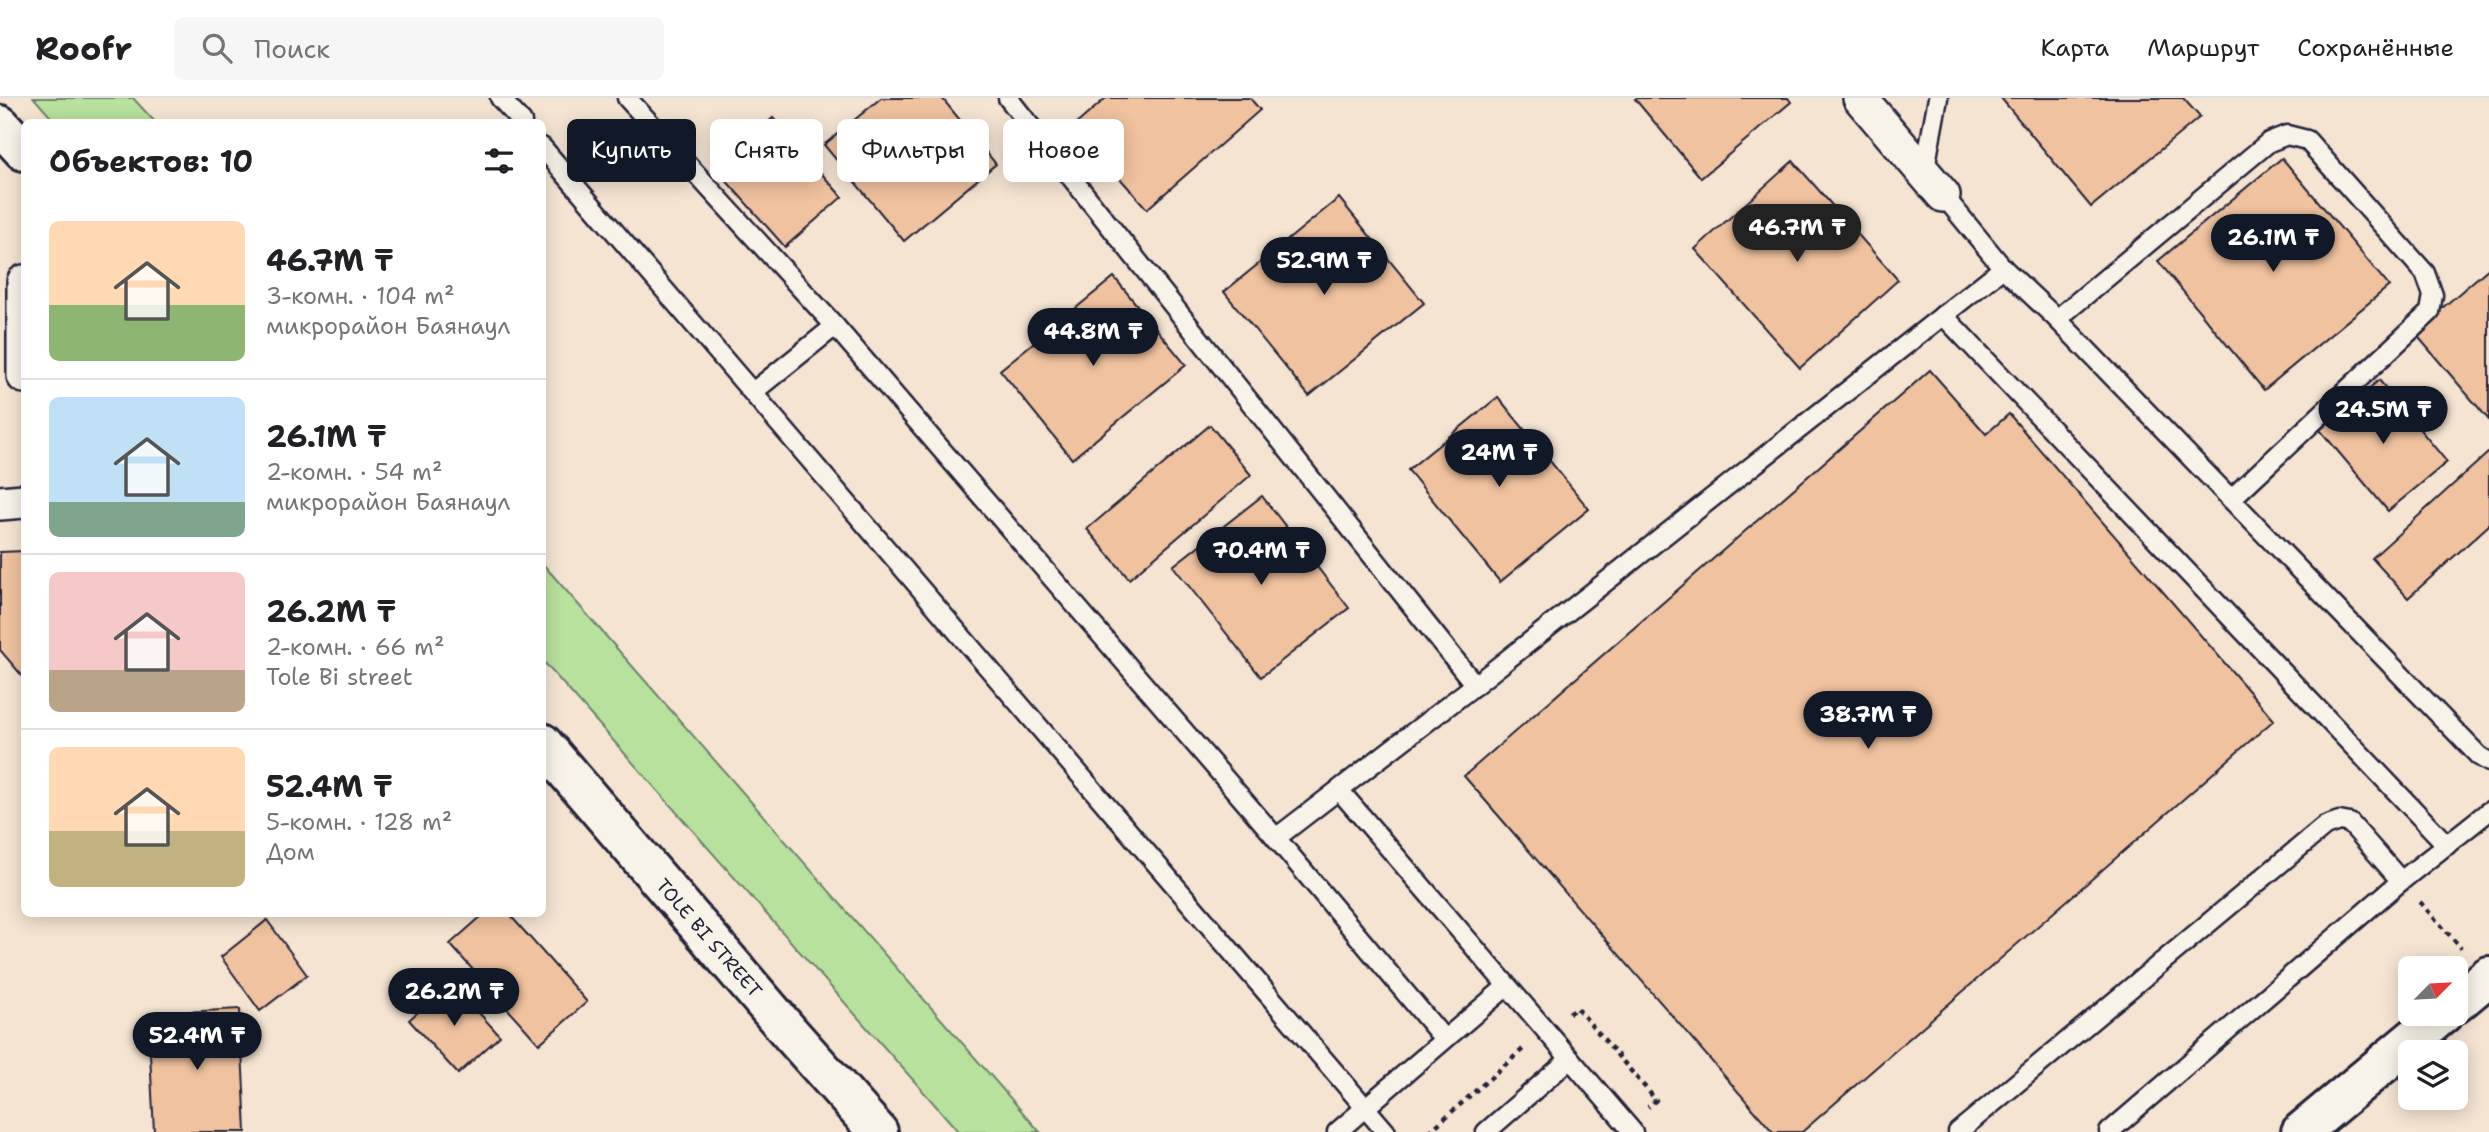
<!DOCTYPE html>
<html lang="ru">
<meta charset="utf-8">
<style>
:root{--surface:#fff;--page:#f6f6f6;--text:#202124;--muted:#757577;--line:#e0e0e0;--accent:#111827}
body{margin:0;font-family:"Shantell Sans",sans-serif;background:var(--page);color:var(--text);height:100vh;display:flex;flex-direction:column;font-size:26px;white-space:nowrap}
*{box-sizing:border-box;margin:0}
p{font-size:23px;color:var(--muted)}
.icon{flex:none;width:38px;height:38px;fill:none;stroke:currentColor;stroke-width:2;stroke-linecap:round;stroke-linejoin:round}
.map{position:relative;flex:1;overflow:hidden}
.panel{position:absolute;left:21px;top:21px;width:525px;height:798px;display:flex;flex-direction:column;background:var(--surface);border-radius:10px;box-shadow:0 4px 18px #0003}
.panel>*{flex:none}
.banner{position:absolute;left:567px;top:21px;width:665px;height:63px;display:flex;gap:14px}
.needle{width:46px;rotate:66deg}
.tools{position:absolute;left:2398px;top:858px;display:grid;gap:14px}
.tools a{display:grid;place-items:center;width:70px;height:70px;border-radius:10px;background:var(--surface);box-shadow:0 4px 18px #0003;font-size:35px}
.price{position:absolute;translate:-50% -60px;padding:0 16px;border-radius:24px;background:var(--accent);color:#fff;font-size:23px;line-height:46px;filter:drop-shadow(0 2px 4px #0008)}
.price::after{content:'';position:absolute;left:50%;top:42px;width:21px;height:16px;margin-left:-10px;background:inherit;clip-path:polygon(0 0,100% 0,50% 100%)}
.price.active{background:#222;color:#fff}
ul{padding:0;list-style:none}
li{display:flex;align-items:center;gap:21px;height:175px;padding:0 28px}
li+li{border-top:2px solid var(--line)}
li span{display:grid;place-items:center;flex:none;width:196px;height:140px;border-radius:10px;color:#555}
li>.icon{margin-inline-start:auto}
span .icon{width:84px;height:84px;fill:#fffc;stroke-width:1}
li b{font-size:30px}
h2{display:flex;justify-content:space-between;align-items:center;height:84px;padding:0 28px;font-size:30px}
.pill{padding:0 24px;border-radius:10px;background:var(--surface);box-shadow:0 4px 18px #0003;font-size:24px;line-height:63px}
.pill.active{background:var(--accent);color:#fff}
header{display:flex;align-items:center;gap:42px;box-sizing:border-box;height:98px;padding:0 35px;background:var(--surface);border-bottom:2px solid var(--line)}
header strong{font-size:33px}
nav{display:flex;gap:38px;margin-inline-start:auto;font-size:24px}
.search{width:490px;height:63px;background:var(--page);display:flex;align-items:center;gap:18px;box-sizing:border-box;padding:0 24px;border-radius:10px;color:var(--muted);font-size:26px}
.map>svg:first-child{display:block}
.green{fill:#b8e19d;stroke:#6d826c;stroke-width:2}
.building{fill:#f0c29f;stroke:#22223b;stroke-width:2}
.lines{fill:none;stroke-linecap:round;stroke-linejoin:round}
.lane-casing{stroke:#22223b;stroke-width:23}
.street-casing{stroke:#22223b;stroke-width:38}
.secondary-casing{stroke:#22223b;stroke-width:44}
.path{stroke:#22223b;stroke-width:4.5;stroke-dasharray:5 5;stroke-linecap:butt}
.lane{stroke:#f7f3e8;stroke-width:18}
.street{stroke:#f7f3e8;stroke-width:33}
.secondary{stroke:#f7f3e8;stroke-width:38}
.labels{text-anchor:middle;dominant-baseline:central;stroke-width:5;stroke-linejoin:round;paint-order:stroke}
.street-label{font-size:19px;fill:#22223b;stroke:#f7f3e8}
</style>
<header>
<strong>Roofr</strong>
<div class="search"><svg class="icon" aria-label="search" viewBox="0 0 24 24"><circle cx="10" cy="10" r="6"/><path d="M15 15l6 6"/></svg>Поиск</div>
<nav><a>Карта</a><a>Маршрут</a><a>Сохранённые</a></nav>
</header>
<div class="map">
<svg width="2489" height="1034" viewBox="0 0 2489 1034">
<rect width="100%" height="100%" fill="#f5e4d2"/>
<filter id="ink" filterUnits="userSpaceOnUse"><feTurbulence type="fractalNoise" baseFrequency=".0143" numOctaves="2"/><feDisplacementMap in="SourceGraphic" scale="14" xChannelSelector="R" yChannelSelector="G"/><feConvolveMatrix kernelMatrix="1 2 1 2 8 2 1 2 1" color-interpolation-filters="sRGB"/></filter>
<g filter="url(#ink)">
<g class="green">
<polygon points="34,0 133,0 155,24 55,24"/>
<polygon points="542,465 1040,1034 959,1034 543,563"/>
</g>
<g class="building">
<polygon points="881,0 942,0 996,66 904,143 824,47"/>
<polygon points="1106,0 1250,0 1260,12 1147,111 1074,28"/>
<polygon points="1637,0 1788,0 1791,4 1701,80 1635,1"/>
<polygon points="2001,0 2183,0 2200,19 2091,109"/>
<polygon points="773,20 842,99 785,149 715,70"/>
<polygon points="2282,60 2389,188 2264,292 2158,163"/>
<polygon points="1793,63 1898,182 1800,270 1695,151"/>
<polygon points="1339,100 1424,205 1309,298 1224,194"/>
<polygon points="2489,170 2489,322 2414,234"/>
<polygon points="1114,179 1186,267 1072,361 1000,272"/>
<polygon points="1930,272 1986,336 2009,316 2274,622 1802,1034 1773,1034 1464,678"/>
<polygon points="2379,282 2447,364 2388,413 2320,332"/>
<polygon points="1498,299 1589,411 1500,484 1408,372"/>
<polygon points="1210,327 1251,377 1129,481 1087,431"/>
<polygon points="2489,354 2489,427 2408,500 2372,460"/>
<polygon points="1262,398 1349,510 1261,579 1173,468"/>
<polygon points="24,453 24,580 0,552 0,454"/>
<polygon points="484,816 509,816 587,904 539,946 450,846"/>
<polygon points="267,822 307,877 260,913 221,859"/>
<polygon points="451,884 500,938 458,976 409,922"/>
<polygon points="240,911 246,1034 154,1034 148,916"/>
</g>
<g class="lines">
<defs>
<g id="lane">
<polyline points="500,0 522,24"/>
<polyline points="627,0 835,228 1276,740 1444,941"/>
<polyline points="1008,0 1475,587"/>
<polyline points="542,49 1386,1034"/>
<polyline points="1924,76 1938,0"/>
<polyline points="1943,97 2003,170 2057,221 2269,44 2287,37 2307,42 2425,175 2433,197 2430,214 2231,401"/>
<polyline points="1943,217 2447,747"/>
<polyline points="2057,221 2479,658 2489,664"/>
<polyline points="753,294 835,228"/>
<polyline points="1339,692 1633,1034"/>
<polyline points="1276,740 1475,587 2003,170"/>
<polyline points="1337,1034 1507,888"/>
<polyline points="1486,1034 1570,961"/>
<polyline points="1958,1034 2325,728 2339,723 2350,725 2401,783"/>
<polyline points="2109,1034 2401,783 2489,713"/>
</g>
<g id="street">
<polyline points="1860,0 1943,97"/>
<polyline points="24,184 24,278"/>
<polyline points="0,405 24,403"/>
</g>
<g id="secondary">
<polyline points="0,27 24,53"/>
<polyline points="542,645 790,935 878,1034"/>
<polyline points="2455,906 2489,878"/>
<polyline points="2301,1034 2444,915"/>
</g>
</defs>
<use href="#lane" class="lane-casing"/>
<use href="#street" class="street-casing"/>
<use href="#secondary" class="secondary-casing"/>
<g class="path">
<polyline points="2420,804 2461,850"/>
<polyline points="1569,915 1577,910 1656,1002 1648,1009"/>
<polyline points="1429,1034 1523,951"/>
</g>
<use href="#lane" class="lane"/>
<use href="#street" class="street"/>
<use href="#secondary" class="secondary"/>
</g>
</g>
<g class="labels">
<g class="street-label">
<text transform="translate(709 840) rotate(49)">TOLE BI STREET</text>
</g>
</g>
</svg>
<div class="tools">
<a><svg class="needle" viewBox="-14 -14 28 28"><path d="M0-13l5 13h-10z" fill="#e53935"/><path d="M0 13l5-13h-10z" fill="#757577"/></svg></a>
<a><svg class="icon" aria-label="layers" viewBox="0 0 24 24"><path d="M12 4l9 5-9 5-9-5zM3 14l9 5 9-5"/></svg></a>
</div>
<b class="price active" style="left:1797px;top:166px">46.7M ₸</b>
<b class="price" style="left:2273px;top:176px">26.1M ₸</b>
<b class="price" style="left:1324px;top:199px">52.9M ₸</b>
<b class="price" style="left:1093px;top:270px">44.8M ₸</b>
<b class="price" style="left:2383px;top:348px">24.5M ₸</b>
<b class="price" style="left:1499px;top:391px">24M ₸</b>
<b class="price" style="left:1261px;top:489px">70.4M ₸</b>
<b class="price" style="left:1868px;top:653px">38.7M ₸</b>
<b class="price" style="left:454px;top:930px">26.2M ₸</b>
<b class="price" style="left:197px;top:974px">52.4M ₸</b>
<div class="banner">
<a class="pill active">Купить</a>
<a class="pill">Снять</a>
<a class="pill">Фильтры</a>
<a class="pill">Новое</a>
</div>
<section class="panel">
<h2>Объектов: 10<svg class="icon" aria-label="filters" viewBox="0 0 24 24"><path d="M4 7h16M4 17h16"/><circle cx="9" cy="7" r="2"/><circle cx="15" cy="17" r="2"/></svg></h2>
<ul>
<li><span style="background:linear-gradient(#ffd9b3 60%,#8fb573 0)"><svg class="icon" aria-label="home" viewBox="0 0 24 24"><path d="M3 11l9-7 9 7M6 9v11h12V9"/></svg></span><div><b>46.7M ₸</b><p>3-комн. · 104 m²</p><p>микрорайон Баянаул</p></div></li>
<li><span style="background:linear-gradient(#bfe0f5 75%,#7fa58c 0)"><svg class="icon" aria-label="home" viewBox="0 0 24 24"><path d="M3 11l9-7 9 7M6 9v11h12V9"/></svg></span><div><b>26.1M ₸</b><p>2-комн. · 54 m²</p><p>микрорайон Баянаул</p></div></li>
<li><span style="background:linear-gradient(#f6c9c9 70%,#b9a48a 0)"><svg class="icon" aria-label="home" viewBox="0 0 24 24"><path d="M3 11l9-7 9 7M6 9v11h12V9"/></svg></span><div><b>26.2M ₸</b><p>2-комн. · 66 m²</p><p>Tole Bi street</p></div></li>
<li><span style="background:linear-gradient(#ffd9b3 60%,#c2b280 0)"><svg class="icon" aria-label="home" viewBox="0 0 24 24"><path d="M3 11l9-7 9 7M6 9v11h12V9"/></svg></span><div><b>52.4M ₸</b><p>5-комн. · 128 m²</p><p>Дом</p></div></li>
</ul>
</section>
</div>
